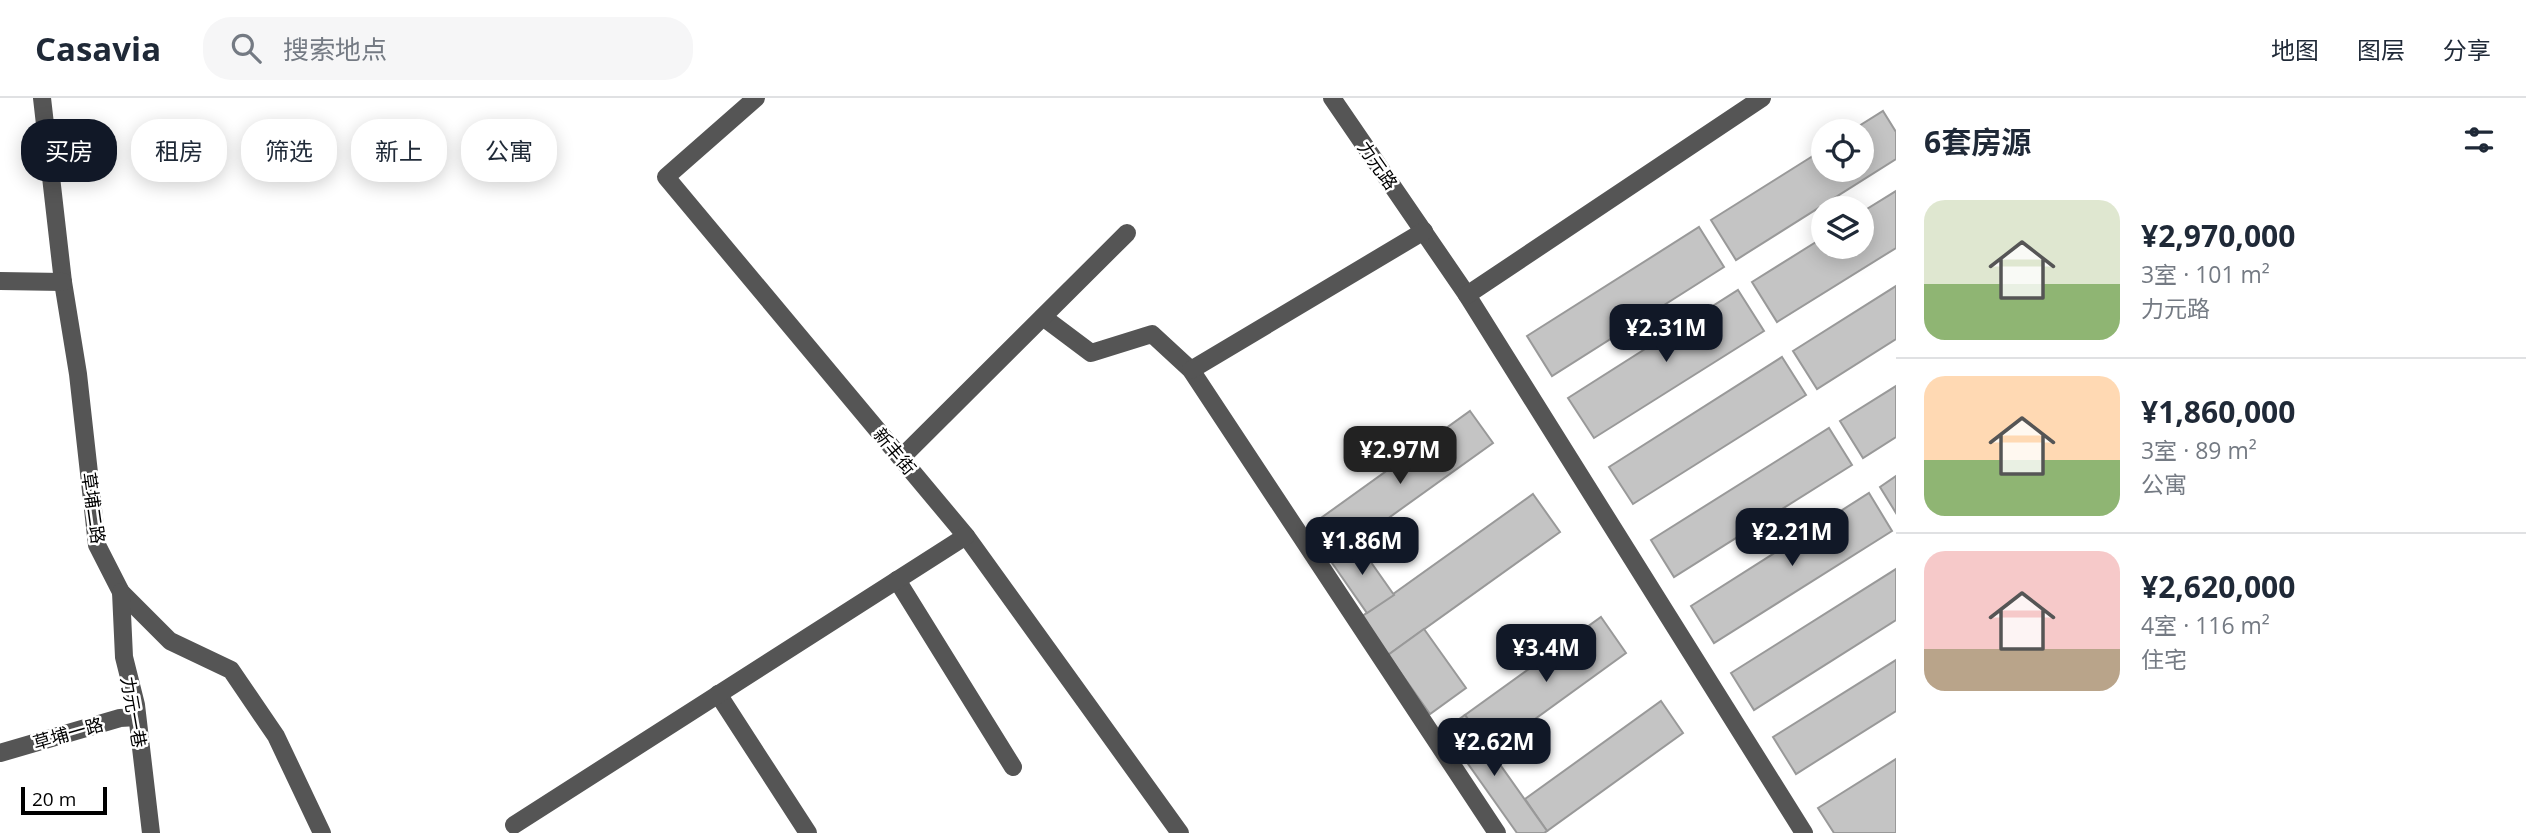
<!DOCTYPE html>
<html lang="zh">
<meta charset="utf-8">
<style>
:root{--surface:#fff;--page:#f6f6f7;--text:#1f2937;--muted:#747a83;--line:#e0e1e3;--accent:#111827}
body{margin:0;font-family:"Open Sans","Noto Sans SC",sans-serif;background:var(--page);color:var(--text);height:100vh;display:flex;flex-direction:column;font-size:26px;white-space:nowrap}
*{box-sizing:border-box;margin:0}
p{font-size:23px;color:var(--muted)}
.icon{flex:none;width:38px;height:38px;fill:none;stroke:currentColor;stroke-width:2;stroke-linecap:round;stroke-linejoin:round}
.map{position:relative;flex:1;overflow:hidden}
.sheet{display:flex;flex-direction:column;background:var(--surface);width:630px}
.sheet>*{flex:none}
.hud{position:absolute;left:21px;top:21px;width:665px;height:63px;display:flex;gap:14px}
.buttons{position:absolute;left:1811px;top:21px;display:grid;gap:14px}
.buttons a{display:grid;place-items:center;width:63px;height:63px;border-radius:50%;background:var(--surface);box-shadow:0 4px 18px #0003;font-size:35px}
.scale{position:absolute;left:21px;bottom:18px;width:86px;box-sizing:border-box;padding-left:7px;border:4px solid #000;border-top:0;font-size:19px;line-height:24px;white-space:nowrap;color:#000;-webkit-text-stroke:5px #fff;paint-order:stroke}
.price{position:absolute;translate:-50% -60px;padding:0 16px;border-radius:14px;background:var(--accent);color:#fff;font-size:23px;line-height:46px;filter:drop-shadow(0 2px 4px #0008)}
.price::after{content:'';position:absolute;left:50%;top:42px;width:21px;height:16px;margin-left:-10px;background:inherit;clip-path:polygon(0 0,100% 0,50% 100%)}
.price.on{background:#222;color:#fff}
ul{padding:0;list-style:none}
li{display:flex;align-items:center;gap:21px;height:175px;padding:0 28px}
li+li{border-top:2px solid var(--line)}
li span{display:grid;place-items:center;flex:none;width:196px;height:140px;border-radius:21px;color:#555}
li>.icon{margin-inline-start:auto}
span .icon{width:84px;height:84px;fill:#fffc;stroke-width:1}
li b{font-size:30px}
h2{display:flex;justify-content:space-between;align-items:center;height:84px;padding:0 28px;font-size:30px}
.tag{padding:0 24px;border-radius:28px;background:var(--surface);box-shadow:0 4px 18px #0003;font-size:24px;line-height:63px}
.tag.on{background:var(--accent);color:#fff}
header{display:flex;align-items:center;gap:42px;box-sizing:border-box;height:98px;padding:0 35px;background:var(--surface);border-bottom:2px solid var(--line)}
header strong{font-size:33px}
nav{display:flex;gap:38px;margin-inline-start:auto;font-size:24px}
.search{width:490px;height:63px;background:var(--page);display:flex;align-items:center;gap:18px;box-sizing:border-box;padding:0 24px;border-radius:28px;color:var(--muted);font-size:26px}
main{display:flex;flex:1;min-height:0}
.map>svg:first-child{display:block}
.building{fill:#c4c4c4;stroke:#999;stroke-width:2}
.lines{fill:none;stroke-linecap:round;stroke-linejoin:round}
.minor{stroke:#555;stroke-width:18}
.labels{text-anchor:middle;dominant-baseline:central;stroke-width:5;stroke-linejoin:round;paint-order:stroke}
.street-label{font-size:18px;fill:#000;stroke:#fff}
</style>
<header>
<strong>Casavia</strong>
<div class="search"><svg class="icon" aria-label="search" viewBox="0 0 24 24"><circle cx="10" cy="10" r="6"/><path d="M15 15l6 6"/></svg>搜索地点</div>
<nav><a>地图</a><a>图层</a><a>分享</a></nav>
</header>
<main>
<div class="map">
<svg width="1896" height="735" viewBox="0 0 1896 735">
<rect width="100%" height="100%" fill="#fff"/>
<g class="building">
<polygon points="1883,13 1896,34 1896,61 1736,162 1711,122 1824,51 1824,72 1862,72 1862,33 1851,33"/>
<polygon points="1896,93 1896,150 1777,224 1752,184 1824,139 1824,149 1862,149 1862,114"/>
<polygon points="1699,129 1724,169 1552,278 1527,238"/>
<polygon points="1896,188 1896,241 1817,291 1793,253"/>
<polygon points="1738,192 1764,233 1594,340 1568,300"/>
<polygon points="1782,259 1806,297 1633,406 1609,369"/>
<polygon points="1896,288 1896,339 1863,360 1840,323"/>
<polygon points="1470,313 1493,345 1330,462 1307,430"/>
<polygon points="1829,330 1852,367 1674,479 1651,442"/>
<polygon points="1896,378 1896,415 1880,389"/>
<polygon points="1869,395 1892,433 1714,545 1691,508"/>
<polygon points="1533,396 1560,434 1388,557 1361,519"/>
<polygon points="1356,443 1394,497 1367,515 1330,462"/>
<polygon points="1896,471 1896,522 1754,612 1731,575"/>
<polygon points="1601,519 1626,555 1491,653 1465,617"/>
<polygon points="1424,531 1466,590 1430,616 1388,557"/>
<polygon points="1896,562 1896,613 1796,676 1773,639"/>
<polygon points="1661,603 1683,635 1547,733 1525,701"/>
<polygon points="1465,617 1547,733 1544,735 1517,735 1444,632"/>
<polygon points="1896,661 1896,735 1834,735 1818,710"/>
</g>
<g class="lines">
<g class="minor">
<polyline points="42,0 63,184 78,276 97,447 121,494 170,543 231,572 276,638 322,735"/>
<polyline points="756,0 666,79 966,438 1180,735"/>
<polyline points="1332,0 1467,197 1804,735"/>
<polyline points="0,183 63,184"/>
<polyline points="1467,197 1762,0"/>
<polyline points="1043,219 1091,255 1152,236 1191,272 1497,735"/>
<polyline points="1191,272 1424,133"/>
<polyline points="901,360 1127,135"/>
<polyline points="897,482 1013,669"/>
<polyline points="121,494 124,559 136,607 151,735"/>
<polyline points="718,596 808,735"/>
<polyline points="0,655 120,620 137,619"/>
<polyline points="514,727 966,438"/>
</g>
</g>
<g class="labels">
<g class="street-label">
<text transform="translate(1378 67) rotate(55)">力元路</text>
<text transform="translate(895 353) rotate(50)">新丰街</text>
<text transform="translate(94 410) rotate(82)">草埔二路</text>
<text transform="translate(134 614) rotate(80)">力元一巷</text>
<text transform="translate(68 635) rotate(-16)">草埔一路</text>
</g>
</g>
</svg>
<div class="buttons">
<a><svg class="icon" aria-label="locate" viewBox="0 0 24 24"><circle cx="12" cy="12" r="6"/><path d="M12 2v4M12 18v4M2 12h4M18 12h4"/></svg></a>
<a><svg class="icon" aria-label="layers" viewBox="0 0 24 24"><path d="M12 4l9 5-9 5-9-5zM3 14l9 5 9-5"/></svg></a>
</div>
<div class="scale">20 m</div>
<b class="price" style="left:1666px;top:266px">¥2.31M</b>
<b class="price on" style="left:1400px;top:388px">¥2.97M</b>
<b class="price" style="left:1792px;top:470px">¥2.21M</b>
<b class="price" style="left:1362px;top:479px">¥1.86M</b>
<b class="price" style="left:1546px;top:586px">¥3.4M</b>
<b class="price" style="left:1494px;top:680px">¥2.62M</b>
<div class="hud">
<a class="tag on">买房</a>
<a class="tag">租房</a>
<a class="tag">筛选</a>
<a class="tag">新上</a>
<a class="tag">公寓</a>
</div>
</div>
<section class="sheet">
<h2>6套房源<svg class="icon" aria-label="filters" viewBox="0 0 24 24"><path d="M4 7h16M4 17h16"/><circle cx="9" cy="7" r="2"/><circle cx="15" cy="17" r="2"/></svg></h2>
<ul>
<li><span style="background:linear-gradient(#dfe7d0 60%,#8fb573 0)"><svg class="icon" aria-label="home" viewBox="0 0 24 24"><path d="M3 11l9-7 9 7M6 9v11h12V9"/></svg></span><div><b>¥2,970,000</b><p>3室 · 101 m²</p><p>力元路</p></div></li>
<li><span style="background:linear-gradient(#ffd9b3 60%,#8fb573 0)"><svg class="icon" aria-label="home" viewBox="0 0 24 24"><path d="M3 11l9-7 9 7M6 9v11h12V9"/></svg></span><div><b>¥1,860,000</b><p>3室 · 89 m²</p><p>公寓</p></div></li>
<li><span style="background:linear-gradient(#f6c9c9 70%,#b9a48a 0)"><svg class="icon" aria-label="home" viewBox="0 0 24 24"><path d="M3 11l9-7 9 7M6 9v11h12V9"/></svg></span><div><b>¥2,620,000</b><p>4室 · 116 m²</p><p>住宅</p></div></li>
</ul>
</section>
</main>
